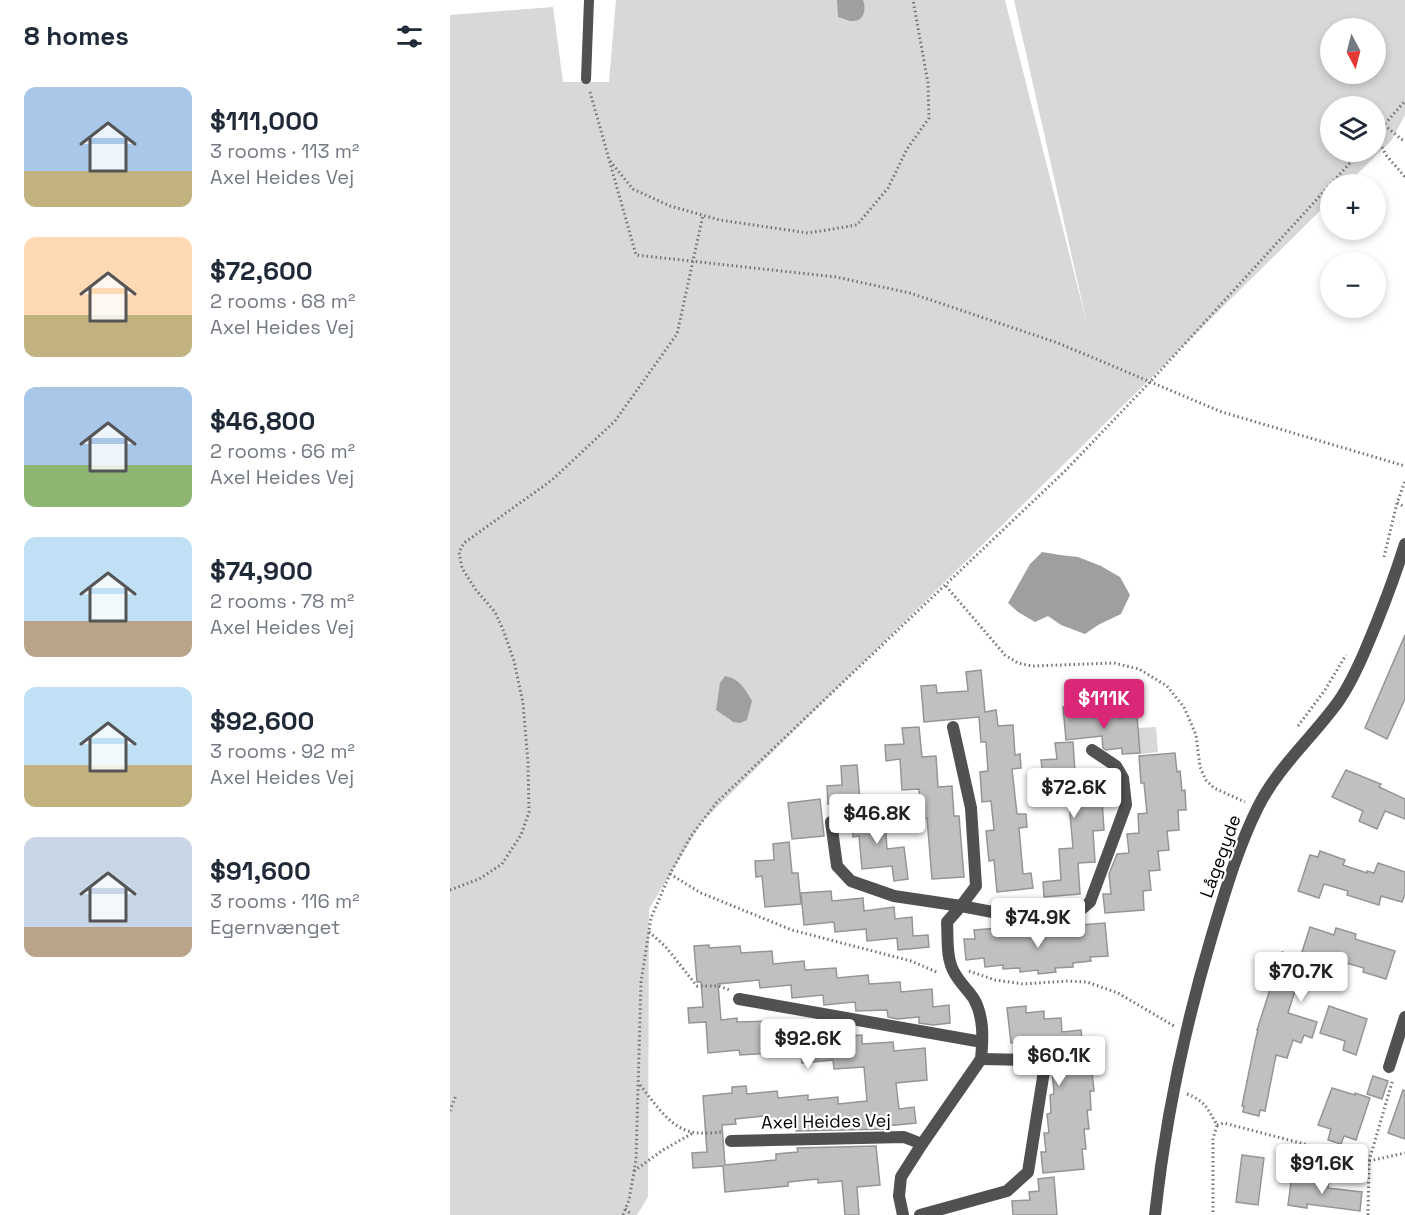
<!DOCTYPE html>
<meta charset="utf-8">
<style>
:root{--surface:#fff;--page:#f6f6f7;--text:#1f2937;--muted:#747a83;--accent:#db2777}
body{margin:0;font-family:"Space Grotesk",sans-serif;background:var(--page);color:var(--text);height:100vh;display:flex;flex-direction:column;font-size:22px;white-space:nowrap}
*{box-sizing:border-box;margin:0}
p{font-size:20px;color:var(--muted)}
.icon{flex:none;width:33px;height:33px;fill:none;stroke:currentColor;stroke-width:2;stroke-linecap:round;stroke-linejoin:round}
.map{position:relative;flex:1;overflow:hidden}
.side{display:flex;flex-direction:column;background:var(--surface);width:450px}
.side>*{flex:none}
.needle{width:39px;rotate:173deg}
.fabs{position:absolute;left:870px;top:18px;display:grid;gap:12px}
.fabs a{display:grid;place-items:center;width:66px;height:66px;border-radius:50%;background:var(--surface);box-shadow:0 3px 9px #0003;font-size:30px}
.price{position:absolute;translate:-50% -51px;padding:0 14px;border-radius:6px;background:#fff;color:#222;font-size:20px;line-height:39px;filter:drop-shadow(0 2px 3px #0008)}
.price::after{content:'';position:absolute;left:50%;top:36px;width:18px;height:14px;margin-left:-9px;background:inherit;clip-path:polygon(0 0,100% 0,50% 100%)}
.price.selected{background:var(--accent);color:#fff}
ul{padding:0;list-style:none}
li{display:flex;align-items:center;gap:18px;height:150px;padding:0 24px}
li span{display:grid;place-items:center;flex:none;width:168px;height:120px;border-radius:12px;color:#555}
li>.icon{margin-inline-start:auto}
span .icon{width:72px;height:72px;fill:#fffc;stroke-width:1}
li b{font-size:26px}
h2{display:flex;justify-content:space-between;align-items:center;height:72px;padding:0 24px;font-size:26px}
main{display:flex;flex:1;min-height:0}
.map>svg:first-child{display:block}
.green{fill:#d8d8d8;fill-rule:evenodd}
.water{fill:#9f9f9f}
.building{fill:#c0c0c0;stroke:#959595;stroke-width:1.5}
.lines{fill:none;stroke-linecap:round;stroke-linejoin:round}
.path{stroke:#737373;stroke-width:3;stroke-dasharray:1.5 3;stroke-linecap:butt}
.service{stroke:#515151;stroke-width:10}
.minor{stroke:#515151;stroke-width:12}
.tertiary{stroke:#515151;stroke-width:12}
.labels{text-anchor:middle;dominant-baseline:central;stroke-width:4.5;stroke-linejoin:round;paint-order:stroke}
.street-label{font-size:18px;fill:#000;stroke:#fff}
</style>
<main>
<section class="side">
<h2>8 homes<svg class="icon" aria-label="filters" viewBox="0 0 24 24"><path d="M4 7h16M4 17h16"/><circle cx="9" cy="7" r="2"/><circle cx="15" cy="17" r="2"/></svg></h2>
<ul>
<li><span style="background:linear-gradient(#a9c7e8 70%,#c2b280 0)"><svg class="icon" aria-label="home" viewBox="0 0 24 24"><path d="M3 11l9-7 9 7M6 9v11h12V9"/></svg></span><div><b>$111,000</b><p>3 rooms · 113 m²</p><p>Axel Heides Vej</p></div></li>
<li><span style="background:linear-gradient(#ffd9b3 65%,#c2b280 0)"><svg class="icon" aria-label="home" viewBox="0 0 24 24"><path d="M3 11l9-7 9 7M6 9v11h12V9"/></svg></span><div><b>$72,600</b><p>2 rooms · 68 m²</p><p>Axel Heides Vej</p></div></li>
<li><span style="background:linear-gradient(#a9c7e8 65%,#8fb573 0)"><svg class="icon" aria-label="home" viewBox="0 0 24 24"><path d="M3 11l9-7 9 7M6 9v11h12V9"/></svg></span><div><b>$46,800</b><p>2 rooms · 66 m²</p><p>Axel Heides Vej</p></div></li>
<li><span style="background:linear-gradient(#bfe0f5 70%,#b9a48a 0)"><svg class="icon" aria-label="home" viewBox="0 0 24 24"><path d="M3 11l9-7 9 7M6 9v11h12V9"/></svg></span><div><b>$74,900</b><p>2 rooms · 78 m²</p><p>Axel Heides Vej</p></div></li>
<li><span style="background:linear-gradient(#bfe0f5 65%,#c2b280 0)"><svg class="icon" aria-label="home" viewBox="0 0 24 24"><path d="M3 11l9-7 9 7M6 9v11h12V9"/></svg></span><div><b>$92,600</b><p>3 rooms · 92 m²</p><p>Axel Heides Vej</p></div></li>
<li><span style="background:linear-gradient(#c9d6e8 75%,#b9a48a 0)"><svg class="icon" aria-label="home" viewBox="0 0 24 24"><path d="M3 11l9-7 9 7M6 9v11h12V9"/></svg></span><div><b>$91,600</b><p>3 rooms · 116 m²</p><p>Egernvænget</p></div></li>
</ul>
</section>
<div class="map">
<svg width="955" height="1215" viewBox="0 0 955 1215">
<rect width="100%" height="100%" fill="#fff"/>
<g class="green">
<path d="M166 0H555L637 324 564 0H955V115L941 141 897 184H880V201L252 822 199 909 198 1197 187 1215H0V15L103 7 113 82H159ZM880 28H926V74H880ZM880 106H926V152H880Z"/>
<polygon points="706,727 708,752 690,754 688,728"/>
</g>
<g class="water">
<path d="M387 0H413C416 8 415 20 404 21 400 22 393 18 388 17Z"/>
<polygon points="592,552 610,555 628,557 651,566 670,577 680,595 671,614 648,625 635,634 611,625 598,616 585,622 568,612 558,603 580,564"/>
<path d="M275 676C289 678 295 689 302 701L297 720 290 723 283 722C278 717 272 715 266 710L270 683Z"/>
</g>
<g class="building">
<polygon points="955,635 955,699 937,739 915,728"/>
<polygon points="531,670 535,712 546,710 548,726 563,725 565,755 570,754 571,768 562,769 567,814 576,814 577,827 569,828 573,874 581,873 583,888 547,892 544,860 539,861 536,831 544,830 541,801 532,802 530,772 538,771 536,742 531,742 529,717 474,722 471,686 486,685 487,693 518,691 516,672"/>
<polygon points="627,706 628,716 668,713 669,718 687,716 690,753 672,754 672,748 656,750 653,748 652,736 616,740 613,707"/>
<polygon points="469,727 472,757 486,756 488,787 502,786 504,816 509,816 514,877 482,879 477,818 471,819 469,789 452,790 450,759 436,761 435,745 454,744 452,728"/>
<polygon points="623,742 625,772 641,771 643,801 652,800 654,830 643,831 645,862 628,863 630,894 594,897 593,882 611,880 609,849 623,848 619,803 610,803 608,773 593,775 591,760 607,759 605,743"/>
<polygon points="725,753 727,772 730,771 732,791 735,790 736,810 728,810 729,830 717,831 719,850 708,851 710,870 699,871 701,890 693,891 694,910 655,913 653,894 661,894 659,874 667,854 679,853 677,834 689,833 688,814 697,813 694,783 691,783 689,756"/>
<polygon points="407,765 410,801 378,804 377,786 392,785 391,766"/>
<polygon points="896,770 931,784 929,787 955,799 955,819 935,811 927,829 909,821 913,811 882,797"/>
<polygon points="370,799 374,836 342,839 338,803"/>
<polygon points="417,806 419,822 435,820 437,849 454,847 458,879 444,881 442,866 412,869 409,836 403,837 400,808"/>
<polygon points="339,842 342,873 348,873 351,904 315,907 312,876 306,877 305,861 324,860 323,844"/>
<polygon points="870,851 895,860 893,865 917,873 917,871 924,873 928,863 955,872 955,894 952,902 931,896 929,905 897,895 898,891 874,884 869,898 848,891 860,855 868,857"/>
<polygon points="381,891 382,901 413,898 414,911 444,907 445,919 462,917 463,936 478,935 479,947 448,950 447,938 417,941 416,929 385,932 384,922 354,925 351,893"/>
<polygon points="655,923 658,956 640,957 641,961 623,963 623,967 605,968 606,972 588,974 588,970 570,972 570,968 553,969 553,965 535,967 534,958 516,960 514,939 525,939 524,930 549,928 550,934 567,933 567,936 585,934 585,937 612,935 612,931 630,929 630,925"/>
<polygon points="860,927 884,935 886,928 906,934 905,939 945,951 936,979 913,972 914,968 882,959 879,969 854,962 838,1013 867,1022 862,1038 854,1035 851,1043 843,1040 837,1058 826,1055 815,1111 810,1110 809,1116 793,1112 794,1106 792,1106 805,1042 808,1030 807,1030 832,952 850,958"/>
<polygon points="259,945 259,948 290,946 291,953 322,951 323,964 354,961 355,970 386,968 387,978 418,975 419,984 450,982 451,992 482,989 483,1007 499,1005 500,1023 483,1025 469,1023 469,1017 447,1019 438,1017 437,1010 406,1011 405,1002 374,1005 373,995 342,998 341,985 310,988 309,980 268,984 271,1020 287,1018 287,1022 318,1021 318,1024 349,1022 349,1031 380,1028 381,1037 412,1035 412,1044 443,1042 444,1051 475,1048 477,1080 446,1083 449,1109 464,1107 466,1123 436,1126 436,1129 346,1131 345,1121 315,1124 315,1116 285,1119 286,1124 272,1125 275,1165 326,1160 326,1154 348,1152 347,1148 426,1146 430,1185 407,1187 409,1215 395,1215 392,1181 368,1183 368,1179 338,1182 338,1186 275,1192 273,1166 243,1168 242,1153 257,1152 253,1096 282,1093 282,1087 296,1086 297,1094 327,1091 328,1098 358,1095 358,1100 388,1097 388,1104 417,1101 414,1067 384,1069 383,1060 352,1063 351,1054 320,1056 320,1053 290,1055 289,1050 258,1053 256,1022 239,1023 238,1008 253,1007 251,982 247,982 244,946"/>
<polygon points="576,1006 576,1013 594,1011 594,1019 611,1018 612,1032 631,1030 635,1072 642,1072 644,1091 640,1091 641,1110 637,1110 639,1129 634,1129 636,1149 632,1149 634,1169 593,1173 591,1152 596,1152 594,1133 599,1133 597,1114 601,1113 600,1095 604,1094 601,1055 598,1055 597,1047 580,1049 579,1041 561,1043 557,1008"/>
<polygon points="879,1006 917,1019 906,1055 893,1050 895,1041 870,1033"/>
<polygon points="923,1076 938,1081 932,1099 917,1094"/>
<polygon points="882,1088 905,1095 905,1093 920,1098 906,1140 894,1136 891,1144 878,1140 881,1129 868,1125"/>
<polygon points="953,1090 955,1091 955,1139 938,1133"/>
<polygon points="792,1155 814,1158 808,1205 786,1202"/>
<polygon points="842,1175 879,1180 878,1188 912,1192 910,1211 857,1204 857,1208 838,1205"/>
<polygon points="604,1177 607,1215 563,1215 562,1201 580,1200 579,1192 589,1191 588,1179"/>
</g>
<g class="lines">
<g class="path">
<polyline points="140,92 186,255 386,277 460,293 608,343 772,412 955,466"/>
<polyline points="934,125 955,142"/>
<polyline points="926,134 955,101"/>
<polyline points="926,135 936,155 955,177"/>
<polyline points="160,161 183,189 220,206 270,220 358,233 407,225 438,188 457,149 479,118 478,83 463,0"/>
<polyline points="947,503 955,507"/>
<polyline points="934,557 947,503 955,481"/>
<polyline points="496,586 555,655 568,663 582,666 664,663 689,669 717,686 734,707 746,735 750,767 756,780 764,788 795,802"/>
<polyline points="848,726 875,690 896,655"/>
<polyline points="220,874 251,893 342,930 461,961 489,973"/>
<polyline points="0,890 29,879 52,864 71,835 79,812 78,763 73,703 64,661 54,632 45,612 26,590 12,568 9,552 14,543 102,480 165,421 227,334 253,215"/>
<polyline points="199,932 215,946 247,986 269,986 280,990"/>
<polyline points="519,971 545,980 573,984 618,981 637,982 668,993 724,1026"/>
<path d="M190 1085C203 1101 220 1128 242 1132 251 1134 262 1133 271 1132"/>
<path d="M737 1094C755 1101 758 1109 767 1125L763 1139V1215"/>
<polyline points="0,1111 6,1095"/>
<polyline points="767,1125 774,1123 919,1161 955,1153"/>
<polyline points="184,1171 213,1150 243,1133"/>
<polyline points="175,1209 182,1215"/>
<polyline points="173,1215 179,1200 186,1160 191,982 201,918 220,874 241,836 267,802 615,471 700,382 910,152"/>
<polyline points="918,1215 919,1161 943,1079"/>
</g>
<polyline class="service" points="136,79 139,0"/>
<g class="minor">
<polyline points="381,822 387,866 401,881 444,896 511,906 526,886 521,808 503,727"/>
<polyline points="289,999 532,1042"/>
<polyline points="939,1067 955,1017"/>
<polyline points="281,1141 454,1137 472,1144"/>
<path d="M453 1215 449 1196 451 1177 472 1144 531 1059C533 1039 534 1017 524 999 518 990 509 982 504 972 496 958 498 938 497 922L511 906 574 918 627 913 640 902 676 805 673 778 666 766 642 750"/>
<polyline points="470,1215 557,1191 578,1172 594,1071 584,1060 531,1059"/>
</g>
<path class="tertiary" d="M705 1215C715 1121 735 1026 762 935 775 892 788 847 808 807 828 767 862 738 888 702 900 685 909 665 917 646 931 613 944 579 955 544"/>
</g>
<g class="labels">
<g class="street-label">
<text transform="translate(770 856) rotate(-70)">Lågegyde</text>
<text transform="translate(376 1121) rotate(-1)">Axel Heides Vej</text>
</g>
</g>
</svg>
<div class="fabs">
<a><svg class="needle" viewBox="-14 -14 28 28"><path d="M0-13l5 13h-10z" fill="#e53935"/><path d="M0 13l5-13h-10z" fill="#747a83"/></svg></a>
<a><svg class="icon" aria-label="layers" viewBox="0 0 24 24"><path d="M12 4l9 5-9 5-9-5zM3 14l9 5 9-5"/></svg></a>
<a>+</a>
<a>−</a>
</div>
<b class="price selected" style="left:654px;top:730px">$111K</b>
<b class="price" style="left:624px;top:819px">$72.6K</b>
<b class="price" style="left:427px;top:845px">$46.8K</b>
<b class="price" style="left:588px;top:949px">$74.9K</b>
<b class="price" style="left:851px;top:1003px">$70.7K</b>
<b class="price" style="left:358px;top:1070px">$92.6K</b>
<b class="price" style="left:609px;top:1087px">$60.1K</b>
<b class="price" style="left:872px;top:1195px">$91.6K</b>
</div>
</main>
